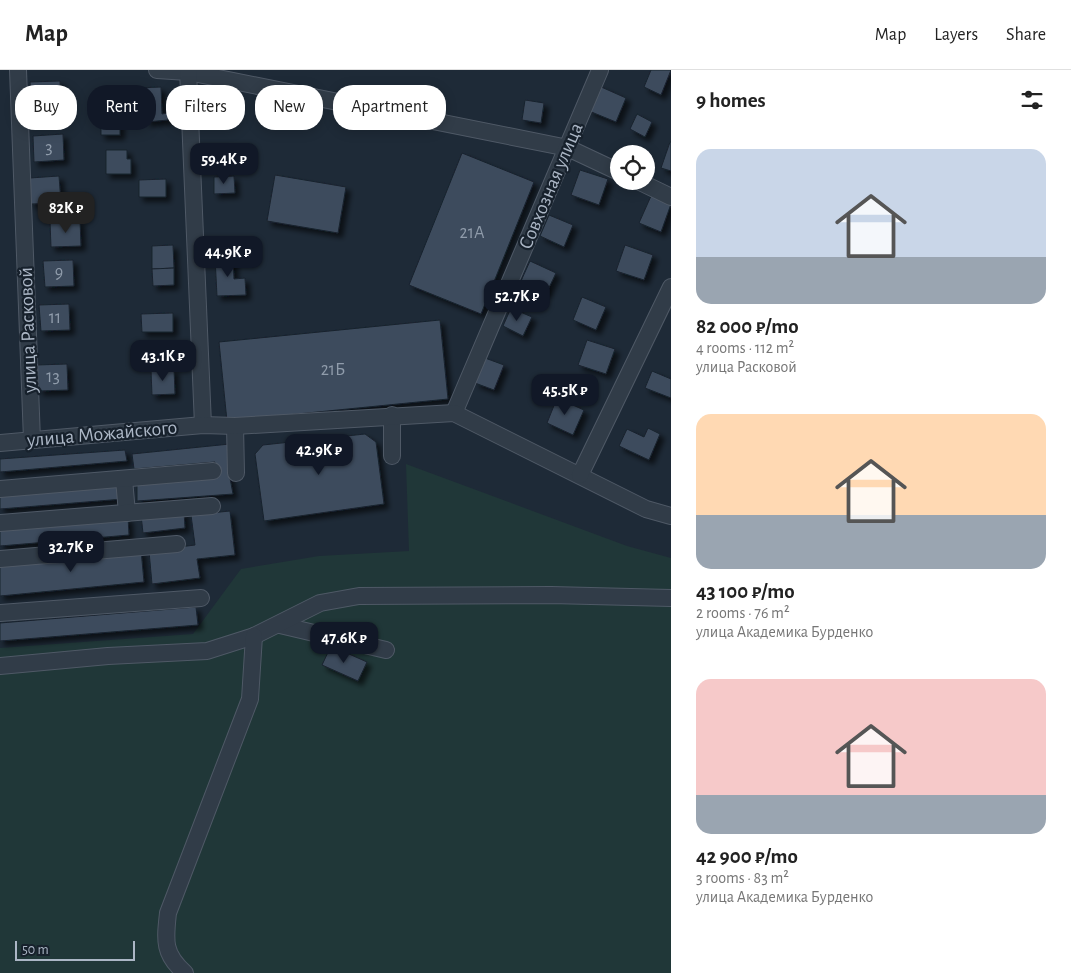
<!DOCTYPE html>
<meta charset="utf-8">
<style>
:root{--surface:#fff;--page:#f6f6f6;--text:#222;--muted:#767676;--line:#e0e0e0;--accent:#111827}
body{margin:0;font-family:"Alegreya Sans",sans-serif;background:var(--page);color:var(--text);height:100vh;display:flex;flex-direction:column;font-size:19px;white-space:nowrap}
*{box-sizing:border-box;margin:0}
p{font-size:16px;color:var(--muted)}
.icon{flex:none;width:28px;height:28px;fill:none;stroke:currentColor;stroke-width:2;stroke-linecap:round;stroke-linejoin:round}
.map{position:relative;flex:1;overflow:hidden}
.side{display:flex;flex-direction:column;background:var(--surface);width:400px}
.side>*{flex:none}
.guide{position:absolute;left:15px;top:15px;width:475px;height:45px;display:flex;gap:10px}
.controls{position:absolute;left:610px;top:75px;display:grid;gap:10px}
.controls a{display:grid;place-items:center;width:45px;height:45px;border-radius:50%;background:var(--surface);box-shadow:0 2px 12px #0003;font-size:25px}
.scale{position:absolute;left:15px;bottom:12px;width:120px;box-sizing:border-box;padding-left:5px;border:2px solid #abb6c5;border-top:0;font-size:14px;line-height:18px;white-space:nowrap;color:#abb6c5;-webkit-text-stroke:4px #17212c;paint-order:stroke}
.price{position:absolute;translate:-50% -42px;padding:0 11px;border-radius:10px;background:var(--accent);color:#fff;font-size:16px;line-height:32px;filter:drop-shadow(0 1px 2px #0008)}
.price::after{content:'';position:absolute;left:50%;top:30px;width:15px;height:11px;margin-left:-8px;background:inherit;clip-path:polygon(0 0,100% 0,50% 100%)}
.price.current{background:#222;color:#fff}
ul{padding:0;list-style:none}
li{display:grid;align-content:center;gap:10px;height:265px;padding:0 25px}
li span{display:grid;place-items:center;height:155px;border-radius:15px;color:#555}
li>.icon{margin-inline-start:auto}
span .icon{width:90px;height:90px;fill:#fffc;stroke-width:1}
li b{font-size:21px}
h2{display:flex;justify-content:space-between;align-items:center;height:60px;padding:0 25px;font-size:21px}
.chip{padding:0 18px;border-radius:20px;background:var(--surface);box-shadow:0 2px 12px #0003;font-size:18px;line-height:45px}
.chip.current{background:var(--accent);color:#fff}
header{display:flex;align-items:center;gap:30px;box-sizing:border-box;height:70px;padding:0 25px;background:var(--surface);border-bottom:1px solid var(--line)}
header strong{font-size:24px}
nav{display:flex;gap:28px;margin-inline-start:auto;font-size:18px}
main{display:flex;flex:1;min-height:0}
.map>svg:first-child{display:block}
.green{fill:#203738}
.building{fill:#3e4c5d;stroke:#19232e;filter:url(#shadow)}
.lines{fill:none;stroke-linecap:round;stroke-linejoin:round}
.minor-casing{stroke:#4f5966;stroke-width:18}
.minor{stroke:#313c48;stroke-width:16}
.labels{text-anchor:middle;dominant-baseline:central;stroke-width:4.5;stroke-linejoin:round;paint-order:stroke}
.number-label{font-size:18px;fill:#909cab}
.street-label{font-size:20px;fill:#abb6c5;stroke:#17212c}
</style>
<header>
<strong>Map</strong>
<nav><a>Map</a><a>Layers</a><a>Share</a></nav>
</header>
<main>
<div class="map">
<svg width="671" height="903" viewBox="0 0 671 903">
<defs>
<filter id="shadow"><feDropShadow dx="4.5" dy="4.5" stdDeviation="2.5" flood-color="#0009"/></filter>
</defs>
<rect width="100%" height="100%" fill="#1e2a37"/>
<polygon class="green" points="406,394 627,476 671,488 671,903 0,903 0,578 193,564 241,499 319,486 409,481"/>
<g class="building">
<polygon points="651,0 671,0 661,25 644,17"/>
<polygon points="60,11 61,37 32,38 30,12"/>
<polygon points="599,16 626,28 616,52 589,41"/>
<polygon points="161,17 162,44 168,43 168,50 146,52 146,30 137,30 137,18"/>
<polygon points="525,30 544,33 541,53 522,50"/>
<rect x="101" y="33" width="19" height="32"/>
<polygon points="637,44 652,52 645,67 630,59"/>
<polygon points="63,64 64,90 34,92 33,66"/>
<polygon points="670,72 671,72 671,101 661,98"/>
<polygon points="106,80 127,80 127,89 131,89 131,104 106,104"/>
<polygon points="462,83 534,112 481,244 409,215"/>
<polygon points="580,100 608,109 599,135 571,125"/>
<polygon points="275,105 346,117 338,163 267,151"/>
<polygon points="59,106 61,133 31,134 30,108"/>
<polygon points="234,106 235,123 214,124 214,107"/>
<polygon points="166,109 166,127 139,127 139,110"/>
<polygon points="651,126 671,134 661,162 639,153"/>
<polygon points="549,145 573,155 564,177 540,166"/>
<polygon points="80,150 81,176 51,177 50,151"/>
<polygon points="173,175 174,198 152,199 152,176"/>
<polygon points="625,175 653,185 644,210 616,201"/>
<polygon points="233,186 234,209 245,208 246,225 217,226 215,187"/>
<polygon points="73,190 74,216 45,217 43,191"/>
<polygon points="530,191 556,203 546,224 521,211"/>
<polygon points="174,198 174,215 153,216 152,199"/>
<polygon points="582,227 606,237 596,260 573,250"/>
<polygon points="69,234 70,260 41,261 39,235"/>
<polygon points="511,238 532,247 523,266 503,256"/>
<polygon points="173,243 173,262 142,262 141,244"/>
<polygon points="440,250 448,329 227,351 219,272"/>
<polygon points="587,270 615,279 606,304 578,295"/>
<polygon points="485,288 504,295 494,320 475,313"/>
<polygon points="67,294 68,320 39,321 37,295"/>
<polygon points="174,299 175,324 152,325 151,300"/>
<polygon points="652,301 671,309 671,328 645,318"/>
<polygon points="557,328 584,340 573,365 547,353"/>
<polygon points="648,358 660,364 649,390 619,376 627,359 644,367"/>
<polygon points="365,364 376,372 384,434 264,451 255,384 263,375"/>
<polygon points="230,374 229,403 233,424 137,431 137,409 216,404 215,392 134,399 132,384"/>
<polygon points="125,380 127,391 0,402 0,389"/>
<polygon points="122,414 123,429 0,439 0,423"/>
<polygon points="184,441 185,458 143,463 141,445"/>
<polygon points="230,441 235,485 197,489 200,508 152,514 149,481 195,475 191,445"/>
<polygon points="128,447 129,465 0,476 0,457"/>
<polygon points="141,480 144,512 0,526 0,492"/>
<polygon points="196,537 198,555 0,571 0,553"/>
<polygon points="331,576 367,592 358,611 322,595"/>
</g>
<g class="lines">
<defs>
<g id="minor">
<polyline points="18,0 32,370"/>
<polyline points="157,0 188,2 568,78 619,102"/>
<polyline points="188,0 203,355"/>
<polyline points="638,111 671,127"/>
<polyline points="454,343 600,0"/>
<polyline points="392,345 392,386"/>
<polyline points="235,356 236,403"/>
<polyline points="0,373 203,355 235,356 454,343 646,439 671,446"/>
<polyline points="580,405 671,217"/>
<polyline points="124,409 127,443"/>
<polyline points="0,419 213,401"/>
<polyline points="0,453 212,436"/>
<polyline points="0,489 177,474"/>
<polyline points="0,543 201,528"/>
<polyline points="280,555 386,580"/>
<polyline points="0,596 108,586 207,581 254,566 320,533 359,526 551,525 671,528"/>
<path d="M185 903C163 884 165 870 168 843L250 629 254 566"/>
</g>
</defs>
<use href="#minor" class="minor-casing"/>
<use href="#minor" class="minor"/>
</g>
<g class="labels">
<g class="number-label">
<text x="49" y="78">3</text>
<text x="472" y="163">21А</text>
<text x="59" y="203">9</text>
<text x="55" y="248">11</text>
<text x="333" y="300">21Б</text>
<text x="53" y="307">13</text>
</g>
<g class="street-label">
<text transform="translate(551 116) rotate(-67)">Совхозная улица</text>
<text transform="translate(28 260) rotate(-92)">улица Расковой</text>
<text transform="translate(102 364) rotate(-5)">улица Можайского</text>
</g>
</g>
</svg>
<div class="controls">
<a><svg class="icon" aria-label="locate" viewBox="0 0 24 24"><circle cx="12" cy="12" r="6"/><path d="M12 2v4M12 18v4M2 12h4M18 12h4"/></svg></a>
</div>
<div class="scale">50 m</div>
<b class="price" style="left:224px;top:115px">59.4K ₽</b>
<b class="price current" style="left:66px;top:164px">82K ₽</b>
<b class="price" style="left:228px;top:208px">44.9K ₽</b>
<b class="price" style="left:517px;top:252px">52.7K ₽</b>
<b class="price" style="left:163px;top:312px">43.1K ₽</b>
<b class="price" style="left:565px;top:346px">45.5K ₽</b>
<b class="price" style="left:319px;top:406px">42.9K ₽</b>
<b class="price" style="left:71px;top:503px">32.7K ₽</b>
<b class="price" style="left:344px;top:594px">47.6K ₽</b>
<div class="guide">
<a class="chip">Buy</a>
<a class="chip current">Rent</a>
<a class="chip">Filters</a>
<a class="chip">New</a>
<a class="chip">Apartment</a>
</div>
</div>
<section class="side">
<h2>9 homes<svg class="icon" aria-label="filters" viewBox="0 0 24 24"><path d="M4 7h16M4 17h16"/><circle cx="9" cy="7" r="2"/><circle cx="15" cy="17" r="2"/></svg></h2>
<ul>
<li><span style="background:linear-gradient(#c9d6e8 70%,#9aa5b1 0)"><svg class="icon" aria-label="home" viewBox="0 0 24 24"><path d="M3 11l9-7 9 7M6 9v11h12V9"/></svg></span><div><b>82 000 ₽/mo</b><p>4 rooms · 112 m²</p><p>улица Расковой</p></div></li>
<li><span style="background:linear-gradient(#ffd9b3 65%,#9aa5b1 0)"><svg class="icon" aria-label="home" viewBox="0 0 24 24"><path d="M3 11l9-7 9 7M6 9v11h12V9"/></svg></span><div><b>43 100 ₽/mo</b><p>2 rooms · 76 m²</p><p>улица Академика Бурденко</p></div></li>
<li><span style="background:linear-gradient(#f6c9c9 75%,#9aa5b1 0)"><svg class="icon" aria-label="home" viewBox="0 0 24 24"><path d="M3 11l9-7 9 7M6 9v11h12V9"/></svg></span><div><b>42 900 ₽/mo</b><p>3 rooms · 83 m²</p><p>улица Академика Бурденко</p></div></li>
</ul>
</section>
</main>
